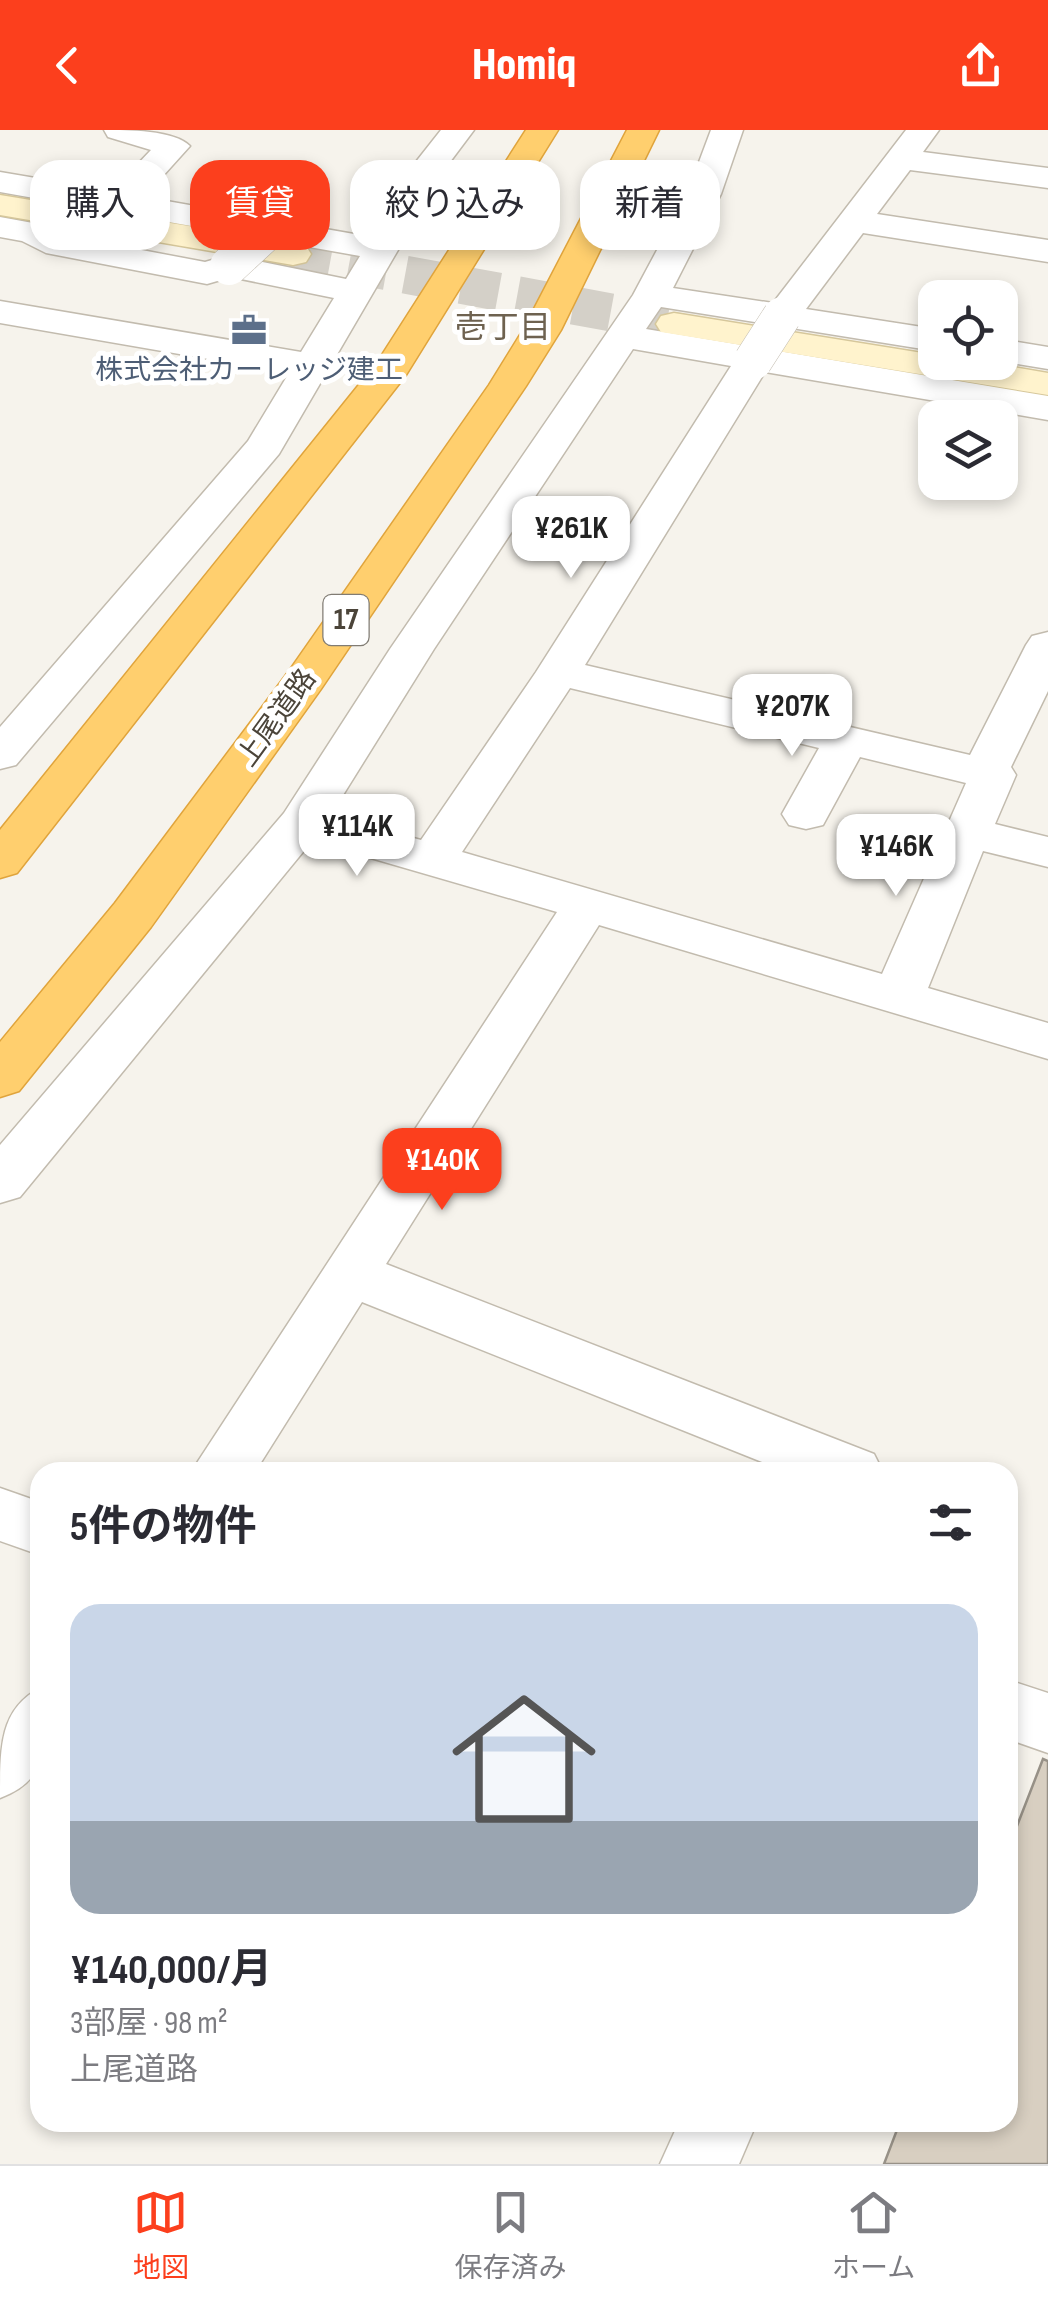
<!DOCTYPE html>
<html lang="ja">
<meta charset="utf-8">
<style>
:root{--surface:#fff;--page:#f2f2f3;--text:#2b2b33;--muted:#7c7c81;--line:#e1e1e2;--accent:#fc3f1d}
body{margin:0;font-family:"Sofia Sans Condensed","Noto Sans JP",sans-serif;background:var(--page);color:var(--text);height:100vh;display:flex;flex-direction:column;font-size:38px;white-space:nowrap}
*{box-sizing:border-box;margin:0}
p{font-size:32px;color:var(--muted)}
.icon{flex:none;width:55px;height:55px;fill:none;stroke:currentColor;stroke-width:2;stroke-linecap:round;stroke-linejoin:round}
.map{position:relative;flex:1;overflow:hidden}
.side{position:absolute;left:30px;top:1332px;width:988px;height:670px;display:flex;flex-direction:column;background:var(--surface);border-radius:30px;box-shadow:0 5px 15px #0003}
.side>*{flex:none}
.guide{position:absolute;left:30px;top:30px;width:990px;height:90px;display:flex;gap:20px}
.tools{position:absolute;left:918px;top:150px;display:grid;gap:20px}
.tools a{display:grid;place-items:center;width:100px;height:100px;border-radius:20px;background:var(--surface);box-shadow:0 5px 15px #0003;font-size:50px}
.price{position:absolute;translate:-50% -85px;padding:0 22px;border-radius:20px;background:#fff;color:#222;font-size:32px;line-height:65px;filter:drop-shadow(0 2px 5px #0008)}
.price::after{content:'';position:absolute;left:50%;top:60px;width:30px;height:22px;margin-left:-15px;background:inherit;clip-path:polygon(0 0,100% 0,50% 100%)}
.price.current{background:var(--accent);color:#fff}
ul{padding:0;list-style:none}
li{display:grid;align-content:center;gap:20px;height:530px;padding:0 40px}
li span{display:grid;place-items:center;height:310px;border-radius:30px;color:#555}
li>.icon{margin-inline-start:auto}
span .icon{width:180px;height:180px;fill:#fffc;stroke-width:1}
li b{font-size:42px}
h2{display:flex;justify-content:space-between;align-items:center;height:120px;padding:0 40px;font-size:42px}
.pill{padding:0 35px;border-radius:30px;background:var(--surface);box-shadow:0 5px 15px #0003;font-size:35px;line-height:90px}
.pill.current{background:var(--accent);color:#fff}
header{display:flex;justify-content:space-between;align-items:center;height:130px;padding:0 40px;background:var(--accent);color:#fff;font-size:45px;font-weight:800}
.tabs{display:flex;justify-content:space-around;align-items:center;height:140px;border-top:2px solid var(--line);background:var(--surface);font-size:28px;color:var(--muted)}
.tabs a{display:grid;justify-items:center;gap:5px}
.tabs .current{color:var(--accent)}
.map>svg:first-child{display:block}
.building{fill:#d8cfc1;stroke:#979187;stroke-width:2.5}
.lines{fill:none;stroke-linecap:round;stroke-linejoin:round}
.secondary-tunnel{stroke:#d4d0c8;stroke-width:38;stroke-dasharray:38 19;stroke-linecap:butt}
.street-casing{stroke:#c2bbae;stroke-width:3}
.secondary-casing{stroke:#d6c79b;stroke-width:3}
.highway-casing{stroke:#e0a43c;stroke-width:3}
.street{fill:#fff;fill-rule:evenodd}
.secondary{fill:#fff3cd;fill-rule:evenodd}
.highway{fill:#ffcf6e;fill-rule:evenodd}
.street-bridge-casing{stroke:#c2bbae;stroke-width:39;stroke-linecap:butt}
.street-bridge{stroke:#fff;stroke-width:38}
.labels{text-anchor:middle;dominant-baseline:central;stroke-width:10;stroke-linejoin:round;paint-order:stroke}
.far-service-label{font-size:28px;fill:#4e5e75;stroke:#fff}
.far-street-label{font-size:28px;fill:#4b4439;stroke:#fff}
.shield{fill:#fff;stroke:#817c74;stroke-width:2.5}
.shield-label{font-size:30px;font-weight:bold;fill:#4b4439}
.far-quarter-label{font-size:32px;fill:#6e6250;stroke:#fff}
</style>
<header><svg class="icon" aria-label="back" viewBox="0 0 24 24"><path d="M15 5l-7 7 7 7"/></svg>Homiq<svg class="icon" aria-label="share" viewBox="0 0 24 24"><path d="M12 15V3M7 8l5-5 5 5M5 13v7h14v-7"/></svg></header>
<div class="map">
<svg width="1048" height="2034" viewBox="0 0 1048 2034">
<rect width="100%" height="100%" fill="#f6f3ec"/>
<polygon class="building" points="1043,1629 1048,1631 1048,2034 884,2034 900,1992 1008,1992 1008,1719"/>
<g class="lines">
<polyline class="secondary-tunnel" points="293,124 674,194"/>
<defs>
<g id="street">
<path d="M104 0C128 0 174 0 190 16L144 67 371 107 415 33 441 0H474L447 36 279 324 16 635 0 639V597L248 311 289 243 0 193V171L301 222 334 168 231 147 207 154 46 123 22 111 0 107V87L44 95 57 104 205 132 229 125 346 149 360 126 0 62V42L112 61 151 20 108 7Z"/>
<path d="M711 0H743L721 64 673 158 773 173 906 0H939L923 22 1048 38V58L910 40 877 84 1048 110V132L863 103 806 179 935 199V221L661 177 646 199 1048 266V290L765 242 585 535 970 625 1026 515 1032 506 1048 502V561L1011 637 1016 645 995 694 1048 707V737L983 721 928 858 1048 893V929L599 795 386 1134 874 1324 883 1342H787L362 1172 255 1342H191L557 782 312 711 20 1067 0 1073V1015L284 683 390 519 633 165 687 64ZM633 219 731 236 536 542 421 710 330 686 434 519ZM570 558 819 618 782 684 789 695 806 699 823 695 860 627 966 653 882 844 462 722Z"/>
<polygon points="1000,209 1048,217 1048,239 1000,231"/>
<polygon points="0,1358 40,1372 40,1425 0,1411"/>
<polygon points="1008,1550 1048,1563 1048,1623 1008,1609"/>
<path d="M40 1558C40 1610 56 1647 0 1668 0 1616 0 1579 40 1558Z"/>
<polygon points="679,1992 757,1992 739,2034 660,2034"/>
</g>
<g id="secondary">
<polygon points="0,65 293,113 306,116 311,124 306,132 293,135 0,85"/>
<polygon points="674,183 935,225 935,232 985,232 1048,243 1048,265 661,202 656,194 661,186"/>
</g>
<g id="highway">
<polygon points="526,0 558,0 406,245 17,743 0,748 0,700 378,231"/>
<polygon points="627,0 659,0 561,200 526,256 321,559 151,797 19,961 0,967 0,912 115,773 289,541 489,255 523,200"/>
</g>
</defs>
<use href="#street" class="street-casing"/>
<use href="#secondary" class="secondary-casing"/>
<use href="#highway" class="highway-casing"/>
<use href="#street" class="street"/>
<use href="#secondary" class="secondary"/>
<use href="#highway" class="highway"/>
<defs>
<g id="street-bridge">
<polyline points="229,136 270,98"/>
<polyline points="753,231 782,186"/>
</g>
</defs>
<use href="#street-bridge" class="street-bridge-casing"/>
<use href="#street-bridge" class="street-bridge"/>
</g>
<defs>
<symbol id="office-bare" viewBox="-9 -9 18 18"><path d="M-6-3h4V-5.5h4V-3h4V5H-6ZM-1-4.5V-3h2v-1.5ZM-6 0V1H6V0Z" fill="#5c6f8a" stroke="#fff" stroke-width="2.5" paint-order="stroke"/></symbol>
</defs>
<g fill-rule="evenodd">
<use href="#office-bare" x="224" y="175" width="50" height="50"/>
</g>
<g class="labels">
<g class="far-service-label">
<text x="249" y="240">株式会社カーレッジ建工</text>
</g>
<g class="far-street-label">
<text transform="translate(277 588) rotate(-54)">上尾道路</text>
</g>
<rect class="shield" x="323.5" y="465" width="45" height="50" rx="8"/>
<g class="shield-label">
<text x="346" y="490">17</text>
</g>
<g class="far-quarter-label">
<text x="503" y="198">壱丁目</text>
</g>
</g>
</svg>
<div class="tools">
<a><svg class="icon" aria-label="locate" viewBox="0 0 24 24"><circle cx="12" cy="12" r="6"/><path d="M12 2v4M12 18v4M2 12h4M18 12h4"/></svg></a>
<a><svg class="icon" aria-label="layers" viewBox="0 0 24 24"><path d="M12 4l9 5-9 5-9-5zM3 14l9 5 9-5"/></svg></a>
</div>
<b class="price" style="left:571px;top:451px">¥261K</b>
<b class="price" style="left:792px;top:629px">¥207K</b>
<b class="price" style="left:357px;top:749px">¥114K</b>
<b class="price" style="left:896px;top:769px">¥146K</b>
<b class="price current" style="left:442px;top:1083px">¥140K</b>
<div class="guide">
<a class="pill">購入</a>
<a class="pill current">賃貸</a>
<a class="pill">絞り込み</a>
<a class="pill">新着</a>
</div>
<section class="side">
<h2>5件の物件<svg class="icon" aria-label="filters" viewBox="0 0 24 24"><path d="M4 7h16M4 17h16"/><circle cx="9" cy="7" r="2"/><circle cx="15" cy="17" r="2"/></svg></h2>
<ul>
<li><span style="background:linear-gradient(#c9d6e8 70%,#9aa5b1 0)"><svg class="icon" aria-label="home" viewBox="0 0 24 24"><path d="M3 11l9-7 9 7M6 9v11h12V9"/></svg></span><div><b>¥140,000/月</b><p>3部屋 · 98 m²</p><p>上尾道路</p></div></li>
</ul>
</section>
</div>
<nav class="tabs">
<a class="current"><svg class="icon" aria-label="map" viewBox="0 0 24 24"><path d="M3 6l6-2 6 2 6-2v14l-6 2-6-2-6 2zM9 4v14M15 6v14"/></svg>地図</a>
<a><svg class="icon" aria-label="saved" viewBox="0 0 24 24"><path d="M7 4h10v16l-5-4-5 4z"/></svg>保存済み</a>
<a><svg class="icon" aria-label="home" viewBox="0 0 24 24"><path d="M3 11l9-7 9 7M6 9v11h12V9"/></svg>ホーム</a>
</nav>
